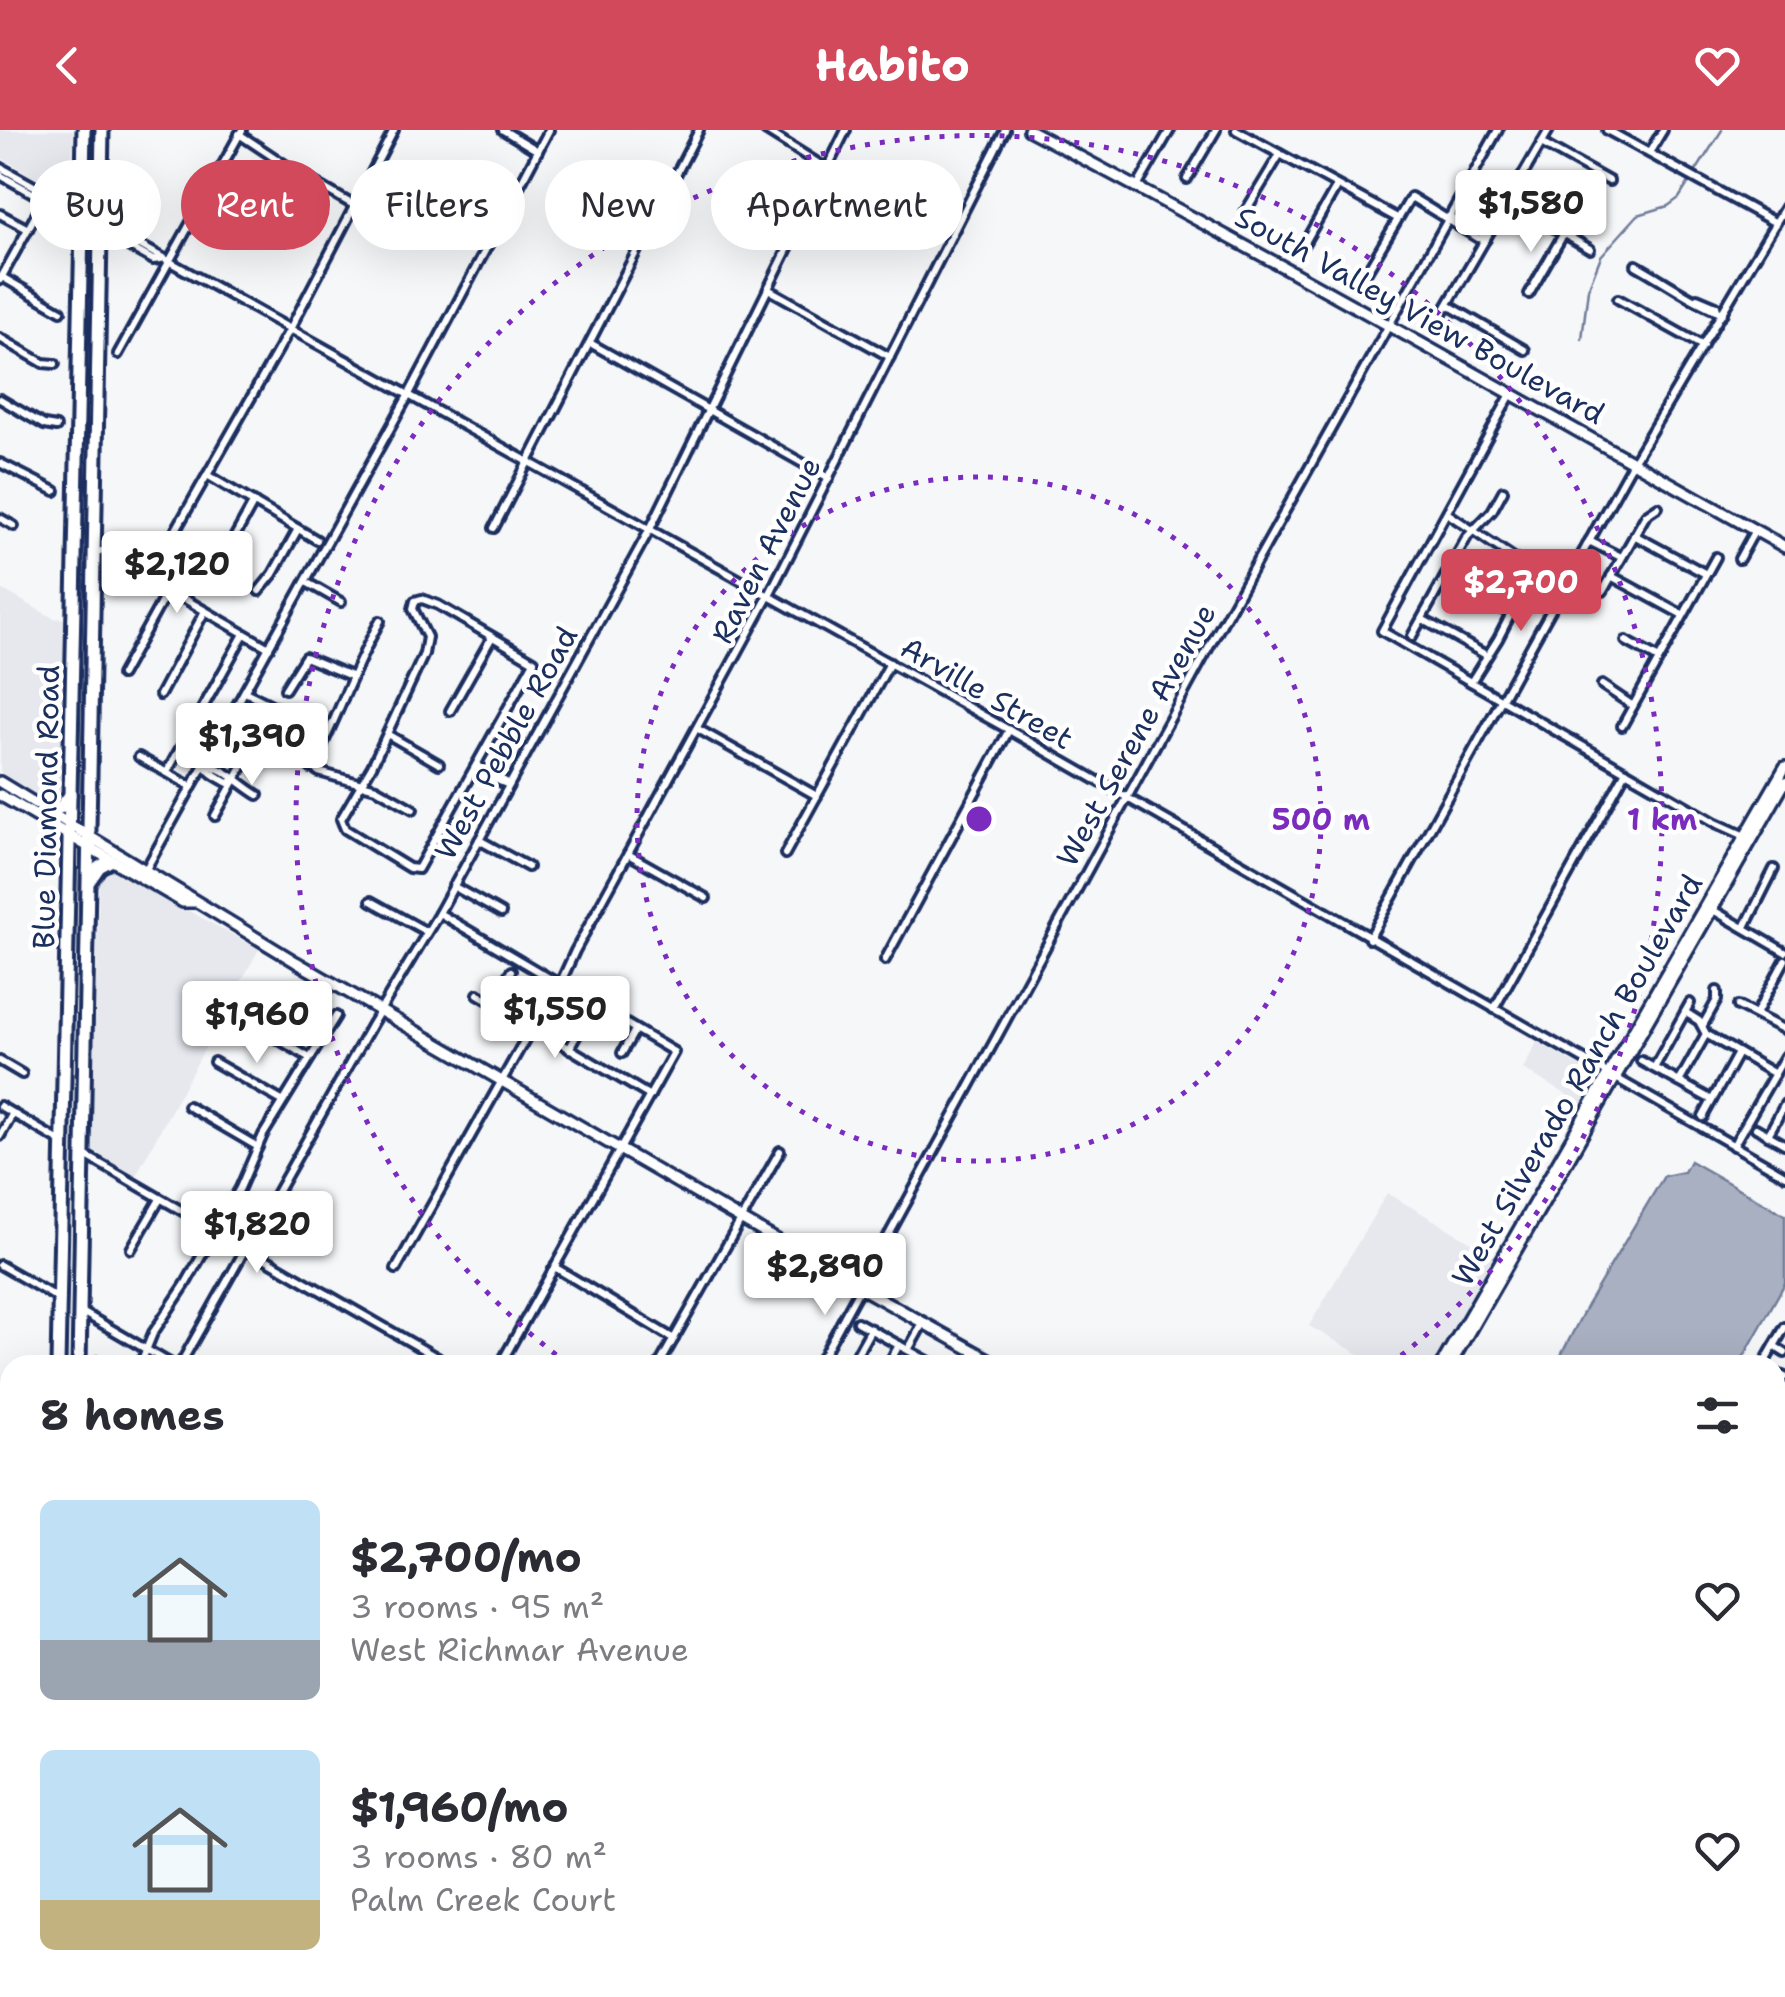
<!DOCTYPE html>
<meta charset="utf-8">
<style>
:root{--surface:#fff;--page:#f7f7f7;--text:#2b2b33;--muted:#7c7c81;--accent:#d1495b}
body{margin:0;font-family:"Shantell Sans",sans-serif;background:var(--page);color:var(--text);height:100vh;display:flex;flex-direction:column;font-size:38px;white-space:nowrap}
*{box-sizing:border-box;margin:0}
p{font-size:32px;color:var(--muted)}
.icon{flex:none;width:55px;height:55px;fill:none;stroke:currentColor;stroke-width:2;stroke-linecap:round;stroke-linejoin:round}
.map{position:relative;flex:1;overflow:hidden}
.details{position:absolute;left:0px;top:1225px;width:1785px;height:642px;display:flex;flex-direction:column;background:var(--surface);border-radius:30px 30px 0 0;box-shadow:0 10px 40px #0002}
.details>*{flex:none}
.hud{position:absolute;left:30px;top:30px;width:1000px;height:90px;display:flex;gap:20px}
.price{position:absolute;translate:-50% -85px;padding:0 22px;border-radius:10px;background:#fff;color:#222;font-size:32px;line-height:65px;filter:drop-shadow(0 2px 5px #0008)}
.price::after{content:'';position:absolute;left:50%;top:60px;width:30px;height:22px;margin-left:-15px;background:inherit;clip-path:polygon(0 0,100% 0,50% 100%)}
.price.active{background:var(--accent);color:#fff}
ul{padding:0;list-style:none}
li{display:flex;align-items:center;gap:30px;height:250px;padding:0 40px}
li span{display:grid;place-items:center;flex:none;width:280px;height:200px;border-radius:15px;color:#555}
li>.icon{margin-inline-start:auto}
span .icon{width:120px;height:120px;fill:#fffc;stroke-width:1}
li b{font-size:42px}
h2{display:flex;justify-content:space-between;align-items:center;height:120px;padding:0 40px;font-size:42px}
.tag{padding:0 35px;border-radius:45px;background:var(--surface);box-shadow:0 10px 40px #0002;font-size:35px;line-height:90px}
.tag.active{background:var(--accent);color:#fff}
header{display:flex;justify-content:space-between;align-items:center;height:130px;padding:0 40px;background:var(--accent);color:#fff;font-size:45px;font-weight:700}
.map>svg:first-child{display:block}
.built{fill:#e6e8ee}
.water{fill:#a9b0c1;stroke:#707c99;stroke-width:2.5}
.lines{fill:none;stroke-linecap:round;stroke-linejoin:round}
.stream{stroke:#707c99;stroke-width:2.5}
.minor-casing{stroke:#1b2f5e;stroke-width:14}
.major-casing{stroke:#1b2f5e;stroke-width:16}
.highway-casing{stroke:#1b2f5e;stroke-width:19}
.minor{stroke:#fff;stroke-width:6}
.major{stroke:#fff;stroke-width:9}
.highway{stroke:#fff;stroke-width:11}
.ring{fill:none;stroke:#7b2cbf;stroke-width:5;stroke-dasharray:5 10}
.labels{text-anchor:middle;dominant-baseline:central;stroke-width:9;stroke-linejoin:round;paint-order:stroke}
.street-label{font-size:30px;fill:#1b2f5e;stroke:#fff}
.centre{fill:#7b2cbf;stroke:#fff;stroke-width:5}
.ring-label{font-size:30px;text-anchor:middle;font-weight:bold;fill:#7b2cbf;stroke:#fff;stroke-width:9;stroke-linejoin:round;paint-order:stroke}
</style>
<header><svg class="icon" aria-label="back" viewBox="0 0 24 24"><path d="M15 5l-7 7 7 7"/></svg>Habito<svg class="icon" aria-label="heart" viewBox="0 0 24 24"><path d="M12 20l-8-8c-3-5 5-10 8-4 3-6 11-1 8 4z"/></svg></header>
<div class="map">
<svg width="1785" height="1867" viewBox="0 0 1785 1867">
<rect width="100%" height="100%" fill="#f6f7f9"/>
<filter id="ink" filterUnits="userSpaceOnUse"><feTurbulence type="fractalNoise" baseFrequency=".01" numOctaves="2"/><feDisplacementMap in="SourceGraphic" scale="20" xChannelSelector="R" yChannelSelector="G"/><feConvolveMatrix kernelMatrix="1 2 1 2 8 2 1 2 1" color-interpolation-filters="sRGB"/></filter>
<g filter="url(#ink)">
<g class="built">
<polygon points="0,0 73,0 72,52 65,59 58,61 0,27"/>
<polygon points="0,458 53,488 66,489 60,672 52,674 0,642"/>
<polygon points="108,737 259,819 135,1047 92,1020 99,749 101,741"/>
<polygon points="1537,912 1601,949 1586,976 1523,939"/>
<polygon points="1387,1063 1499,1128 1435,1235 1378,1235 1309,1196"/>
</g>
<polygon class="water" points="1690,1031 1785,1085 1785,1153 1739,1235 1556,1235 1587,1175 1664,1046 1684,1042"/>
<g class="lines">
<polyline class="stream" points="1582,209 1588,159 1601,126 1638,85 1668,76 1679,68 1722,0"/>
<defs>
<g id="minor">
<polyline points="503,0 538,21"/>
<polyline points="765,0 827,39"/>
<polyline points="1236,0 1397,88"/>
<polyline points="1607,0 1776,93"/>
<polyline points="239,4 296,42 395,99"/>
<polyline points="1541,13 1609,51"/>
<polyline points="1649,23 1663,0"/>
<polyline points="0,37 1009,600 1785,1045"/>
<polyline points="0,45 153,130 161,129"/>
<polyline points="1187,49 1216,0"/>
<polyline points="1137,57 1170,0"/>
<polyline points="1508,71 1590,119"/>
<polyline points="1245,82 1280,24"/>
<polyline points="0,84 28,99"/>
<polyline points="1448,87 1481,102 1486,109"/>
<polyline points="1304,114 1337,56"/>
<path d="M1636 135C1665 151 1695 173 1723 183"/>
<polyline points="2,147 61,181"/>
<polyline points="1363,148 1411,67 1478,108 1486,109"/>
<polyline points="0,150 44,70"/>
<polyline points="768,159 890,227"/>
<polyline points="1529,164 1564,103"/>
<polyline points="1697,168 1716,176 1717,180"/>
<polyline points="1618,169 1703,216"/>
<polyline points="1448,175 1525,220"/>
<polyline points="1438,191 1549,0"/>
<polyline points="0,208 43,233 55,234"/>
<polyline points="590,213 829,348"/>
<polyline points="118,224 242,0"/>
<polyline points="1511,264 1382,501 1716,693 1745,706"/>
<polyline points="0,269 44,295 56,297"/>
<polyline points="0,333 55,361"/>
<polyline points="207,345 317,410"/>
<polyline points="1447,383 1533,441 1498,509 1471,552"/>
<polyline points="0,388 14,396"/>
<polyline points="494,398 699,0"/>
<polyline points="1634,405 1706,444"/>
<polyline points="234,408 254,372"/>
<polyline points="1589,411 1621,427"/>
<polyline points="94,422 102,421 269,518"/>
<polyline points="1739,429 1755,400"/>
<polyline points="1611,446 1683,485"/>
<polyline points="148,449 290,199 394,0"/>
<polyline points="306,452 341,472"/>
<polyline points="259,461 273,444 298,399"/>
<polyline points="1603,461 1646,385 1658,377"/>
<polyline points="1474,468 1483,468 1511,484"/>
<polygon points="422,469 438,475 534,531 418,739 409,738 345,699 341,689 372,636 424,524 427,507 413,479 415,471"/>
<polyline points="1422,489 1486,525"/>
<polyline points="1412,506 1467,407 1492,381 1503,361"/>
<polyline points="1626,511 1659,529"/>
<polyline points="121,545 168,460"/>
<polyline points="1602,555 1633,576"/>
<polyline points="285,559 305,527 351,546"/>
<polyline points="245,562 302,590"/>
<polyline points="160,565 205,481"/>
<polyline points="450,581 492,507"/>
<polyline points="1622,596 1716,427"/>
<polyline points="698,599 817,666"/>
<polyline points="387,604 439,634"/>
<polyline points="139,627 192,657"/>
<path d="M205 635C225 637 241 655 258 665"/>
<path d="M205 635C209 644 220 648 228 653L233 651"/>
<polyline points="479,637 506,652"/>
<path d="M311 638C337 590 353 539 380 491"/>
<polyline points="478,638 485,645 509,655"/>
<polyline points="167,642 244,504"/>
<polyline points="215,686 257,610 262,607 271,609 319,642 376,658 413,679"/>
<polyline points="479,710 528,737"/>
<polyline points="628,724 706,768"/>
<polyline points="785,724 890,533"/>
<polyline points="146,739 408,266 549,0"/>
<polyline points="453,756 501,783"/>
<polyline points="371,771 427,802"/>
<polyline points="1713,780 1785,822"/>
<polyline points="439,783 674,922 500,1235"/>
<polyline points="1745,797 1774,739"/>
<polyline points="1369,809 1633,332 1785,77"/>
<polyline points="885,830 1009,600"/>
<polyline points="559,856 575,821 769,465 1005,0"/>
<polyline points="478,864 650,966"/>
<polyline points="492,873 511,841"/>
<polyline points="1738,876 1785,900"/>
<polyline points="1494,879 1626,641"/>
<polyline points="1685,882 1699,891 1706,904 1775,944"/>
<polyline points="1756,884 1785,830"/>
<polyline points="240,887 310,928"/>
<polyline points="1703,895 1717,870 1717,861"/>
<polyline points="569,919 587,887"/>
<polyline points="622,923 635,900"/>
<polyline points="0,931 22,944"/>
<polyline points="1641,931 1712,970"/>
<polyline points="214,932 282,971"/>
<polyline points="1654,938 1690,873"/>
<polyline points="1679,952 1706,904"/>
<polyline points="0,976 63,1013"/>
<polyline points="188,976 258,1017"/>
<polyline points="1703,987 1738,923"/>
<polyline points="1756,998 1784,1014"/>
<polyline points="1768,1005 1785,974"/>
<polyline points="0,1006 13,983"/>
<polyline points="1733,1016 1785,926"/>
<polyline points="85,1025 450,1235"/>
<polyline points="131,1119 160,1069"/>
<polyline points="0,1135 59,1169"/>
<polyline points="556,1138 674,1209"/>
<polyline points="396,1139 550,865"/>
<polyline points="82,1182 173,1235"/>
<polyline points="857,1192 935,1235"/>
<polyline points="1774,1216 1785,1223"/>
<polyline points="908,1220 923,1193"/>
<polyline points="98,1231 105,1235"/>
<polyline points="140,1235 153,1203 185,1155 240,1058 263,1005 336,886"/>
<polyline points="180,1235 372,894 439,783 650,399 846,0"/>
<polyline points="659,1235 780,1021"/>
<polyline points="818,1235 1213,510 1498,0"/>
<polyline points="851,1235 871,1199"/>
<polyline points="888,1235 899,1215"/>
<polyline points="1763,1235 1785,1197"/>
<polyline points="1775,1243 1785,1247"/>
<polyline points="1775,1278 1785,1284"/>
<polyline points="0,1293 10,1299"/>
<polyline points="1775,1329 1785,1312"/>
<polyline points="1775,1379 1785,1385"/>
<polyline points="1775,1415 1785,1398"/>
<polyline points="1775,1434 1785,1440"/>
<polyline points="1775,1474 1785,1457"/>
<polyline points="1775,1501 1785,1507"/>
<polyline points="1775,1551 1785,1557"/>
<polyline points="1775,1567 1785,1573"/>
<polyline points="0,1627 10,1627"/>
<polyline points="1775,1630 1785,1613"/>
<polyline points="1775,1638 1785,1643"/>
<polyline points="1775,1785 1785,1768"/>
<polyline points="1775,1856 1785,1838"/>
<polyline points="540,1858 557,1867"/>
<polyline points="710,1858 727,1867"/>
<polyline points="985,1858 1001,1867"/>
<polyline points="1352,1858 1369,1867"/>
<polyline points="1535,1858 1552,1867"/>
<polyline points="394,1859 408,1867"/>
<polyline points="1593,1864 1597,1858"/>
<polyline points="1042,1865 1046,1858"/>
<polyline points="86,1867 91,1858"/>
<polyline points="139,1867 145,1858"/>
<polyline points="196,1867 198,1858"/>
<polyline points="294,1867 300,1858"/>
<polyline points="418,1867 421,1861"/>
<polyline points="454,1867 460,1858"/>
<polyline points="501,1867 506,1858"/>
<polyline points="570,1867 571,1864"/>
<polyline points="614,1867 620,1858"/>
<polyline points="773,1867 779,1858"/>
<polyline points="819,1867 823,1859"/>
<polyline points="892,1867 895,1858"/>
<polyline points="962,1867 967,1858"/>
<polyline points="1133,1867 1138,1858"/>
<polyline points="1187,1867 1193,1858"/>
<polyline points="1244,1867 1250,1858"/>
<polyline points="1299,1867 1304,1858"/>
<polyline points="1644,1867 1649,1858"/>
<polyline points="1694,1867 1699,1858"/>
<polyline points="1727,1867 1733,1858"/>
</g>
<g id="major">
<path d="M1029 0C1284 134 1533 277 1785 417"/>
<polyline points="0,652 296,832 827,1139 999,1235"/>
<polyline points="0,665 183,772 195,772"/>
<polyline points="1441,1235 1785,637"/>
<polyline points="1450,1235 1785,652"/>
<polyline points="1775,1678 1785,1684"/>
<polyline points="1775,1692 1785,1698"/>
<polyline points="1088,1867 1093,1858"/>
</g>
<g id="highway">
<polyline points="55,67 66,66 74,60 78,42"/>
<polyline points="45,678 60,678 70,665"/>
<polyline points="90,750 99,737 110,731"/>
<polyline points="58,1235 84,0"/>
<polyline points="79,1235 102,0"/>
<polyline points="1,1867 10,1838"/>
<polyline points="20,1867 24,1858"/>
</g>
</defs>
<use href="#minor" class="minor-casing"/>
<use href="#major" class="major-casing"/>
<use href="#highway" class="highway-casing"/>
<use href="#minor" class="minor"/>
<use href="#major" class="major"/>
<use href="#highway" class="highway"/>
</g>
</g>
<g class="ring">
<circle cx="979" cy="689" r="342"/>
<path d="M568 1234A683 683 0 1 1 1390 1234"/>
</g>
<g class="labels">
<g class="street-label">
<text transform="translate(1420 185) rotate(29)">South Valley View Boulevard</text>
<text transform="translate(766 420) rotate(-63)">Raven Avenue</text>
<text transform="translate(987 563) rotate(30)">Arville Street</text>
<text transform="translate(1136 605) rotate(-61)">West Serene Avenue</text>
<text transform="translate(506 613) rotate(-61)">West Pebble Road</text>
<text transform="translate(46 677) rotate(-89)">Blue Diamond Road</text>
<text transform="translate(1577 950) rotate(-60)">West Silverado Ranch Boulevard</text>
</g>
</g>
<circle cx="979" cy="689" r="15" class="centre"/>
<g class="ring-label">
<text x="1321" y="700">500 m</text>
<text x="1662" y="700">1 km</text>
</g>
</svg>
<b class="price" style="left:1531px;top:125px">$1,580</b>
<b class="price" style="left:177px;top:486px">$2,120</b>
<b class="price active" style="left:1521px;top:504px">$2,700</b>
<b class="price" style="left:252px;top:658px">$1,390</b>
<b class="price" style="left:555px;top:931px">$1,550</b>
<b class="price" style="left:257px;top:936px">$1,960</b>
<b class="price" style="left:257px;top:1146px">$1,820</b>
<b class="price" style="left:825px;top:1188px">$2,890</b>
<div class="hud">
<a class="tag">Buy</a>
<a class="tag active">Rent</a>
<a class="tag">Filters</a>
<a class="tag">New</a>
<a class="tag">Apartment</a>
</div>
<section class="details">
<h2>8 homes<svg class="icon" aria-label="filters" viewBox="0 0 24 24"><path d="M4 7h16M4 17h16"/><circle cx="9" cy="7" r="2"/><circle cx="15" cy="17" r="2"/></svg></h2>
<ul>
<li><span style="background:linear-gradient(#bfe0f5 70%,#9aa5b1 0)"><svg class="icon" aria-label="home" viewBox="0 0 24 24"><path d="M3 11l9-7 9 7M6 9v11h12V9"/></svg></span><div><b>$2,700/mo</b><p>3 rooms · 95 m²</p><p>West Richmar Avenue</p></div><svg class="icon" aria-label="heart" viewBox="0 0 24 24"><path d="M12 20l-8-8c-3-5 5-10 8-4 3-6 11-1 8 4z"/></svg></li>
<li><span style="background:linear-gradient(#bfe0f5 75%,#c2b280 0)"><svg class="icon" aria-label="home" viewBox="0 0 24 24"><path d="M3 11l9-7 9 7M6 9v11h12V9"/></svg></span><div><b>$1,960/mo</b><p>3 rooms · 80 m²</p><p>Palm Creek Court</p></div><svg class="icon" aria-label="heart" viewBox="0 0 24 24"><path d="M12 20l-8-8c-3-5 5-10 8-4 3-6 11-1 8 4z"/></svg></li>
</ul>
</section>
</div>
